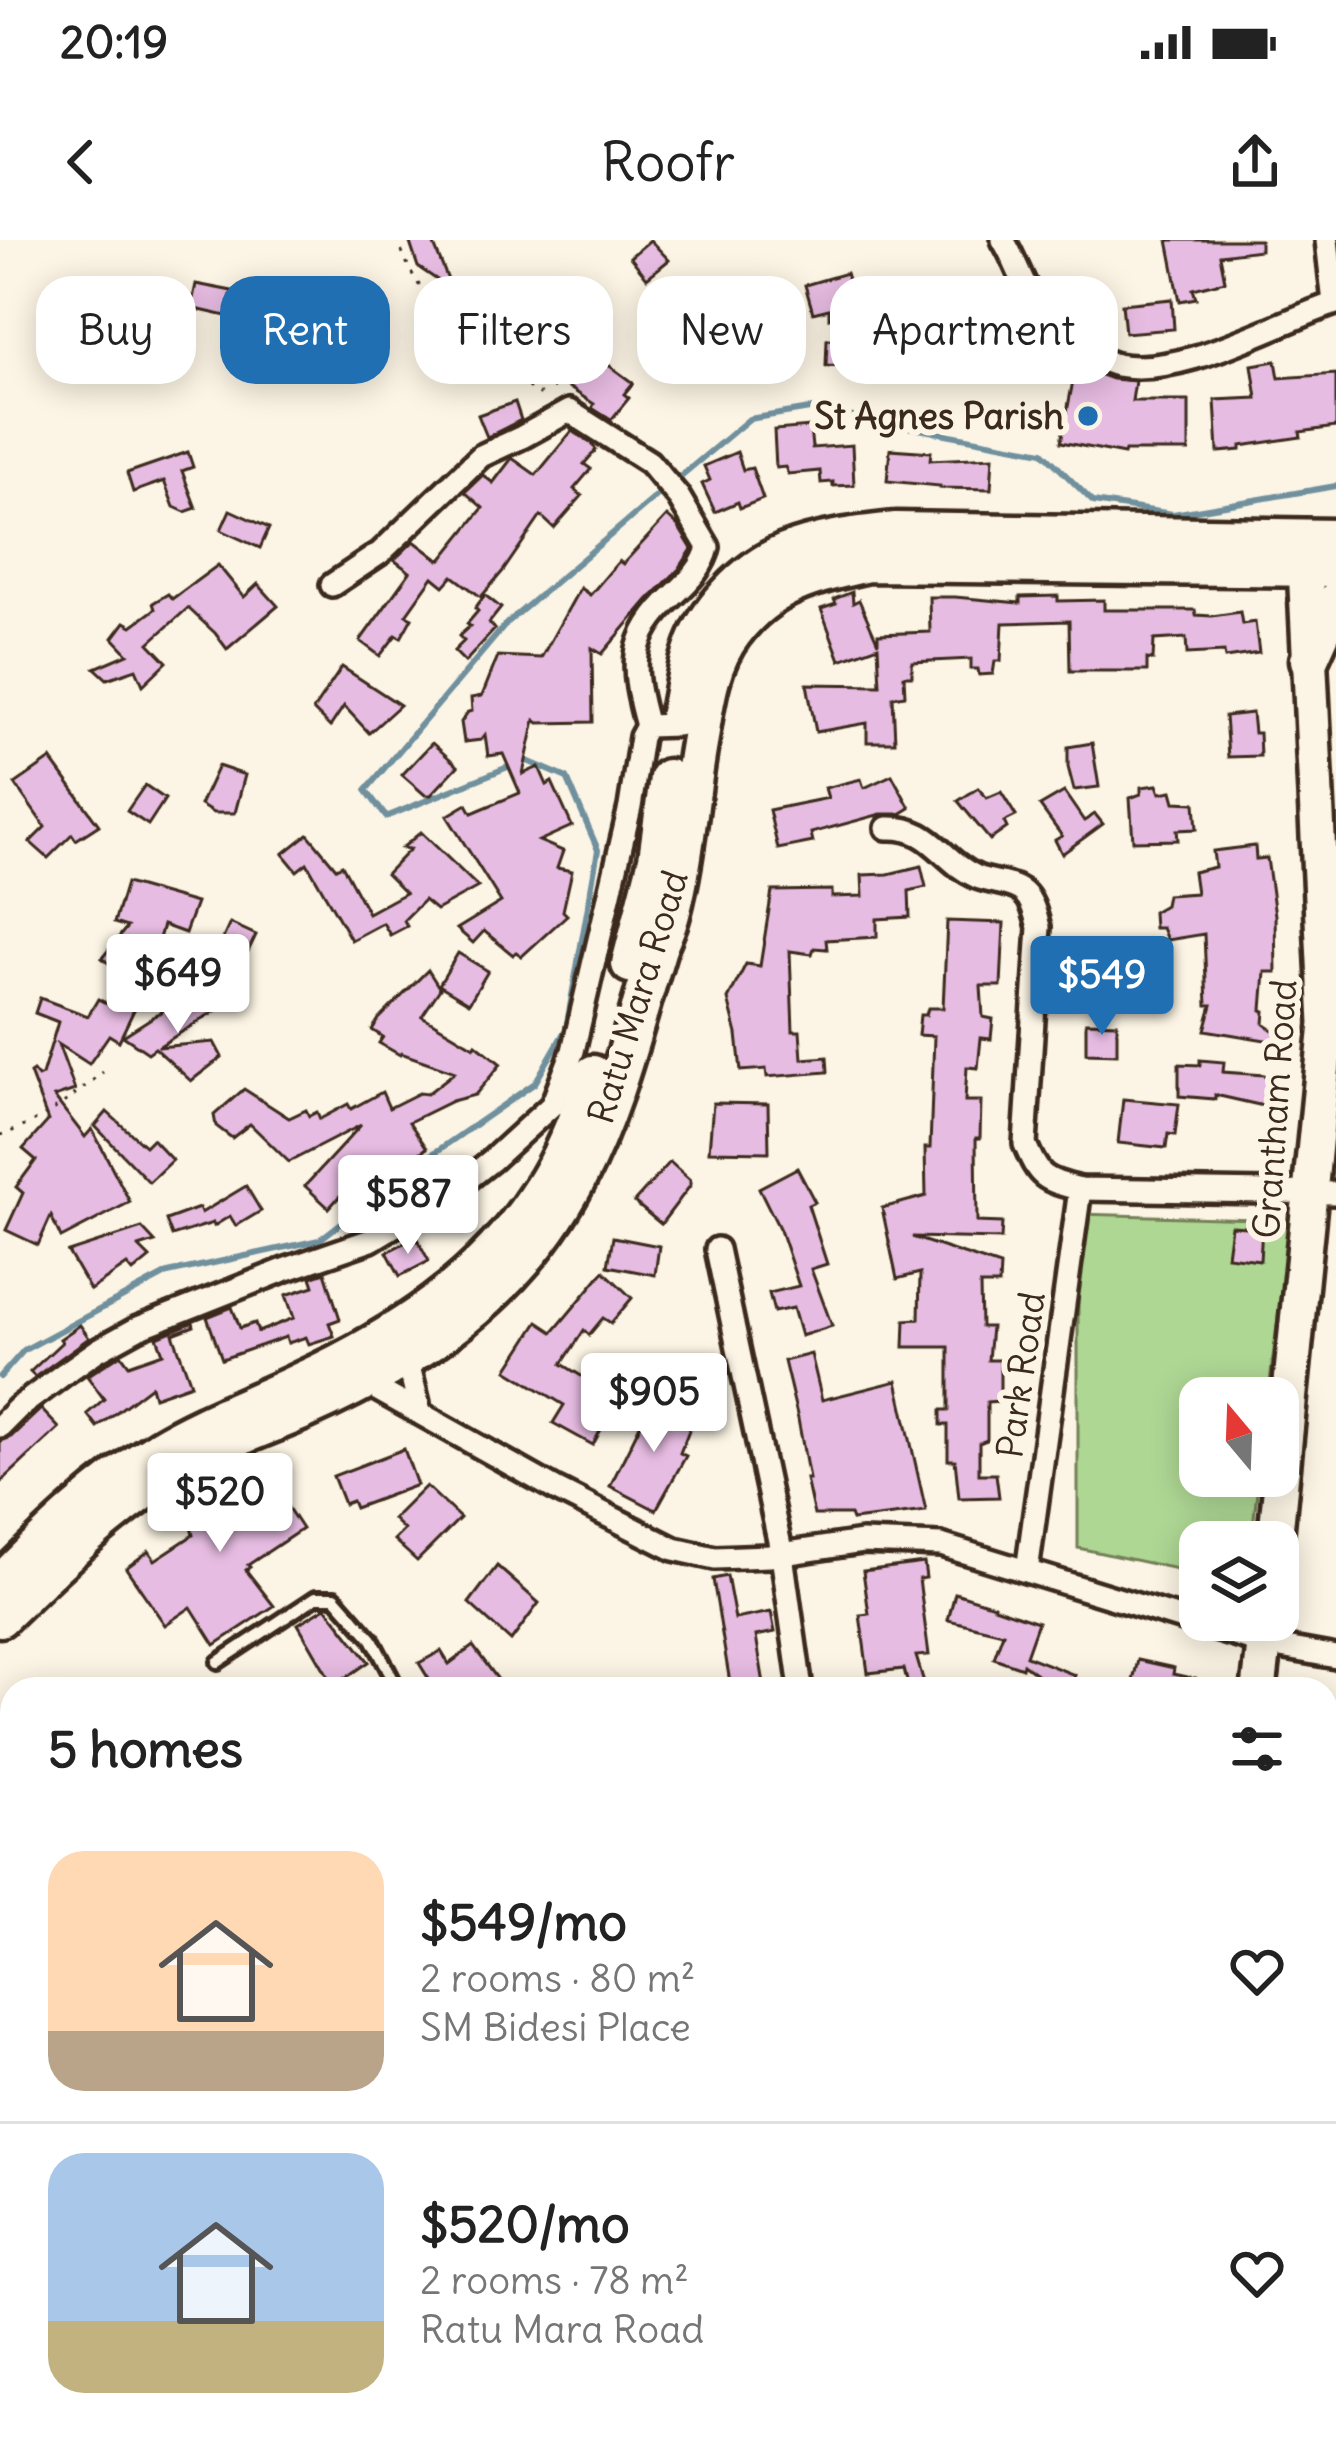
<!DOCTYPE html>
<meta charset="utf-8">
<style>
:root{--surface:#fff;--page:#f2f2f2;--text:#222;--muted:#767676;--line:#e0e0e0;--accent:#1f6fb2}
body{margin:0;font-family:Delius,sans-serif;background:var(--page);color:var(--text);height:100vh;display:flex;flex-direction:column;font-size:45px;white-space:nowrap}
*{box-sizing:border-box;margin:0}
p{font-size:39px;color:var(--muted)}
.icon{flex:none;width:66px;height:66px;fill:none;stroke:currentColor;stroke-width:2;stroke-linecap:round;stroke-linejoin:round}
.map{position:relative;flex:1;overflow:hidden}
.side{position:absolute;left:0px;top:1437px;width:1338px;height:771px;display:flex;flex-direction:column;background:var(--surface);border-radius:36px 36px 0 0;box-shadow:0 6px 30px #0003}
.side>*{flex:none}
.hud{position:absolute;left:36px;top:36px;width:1266px;height:108px;display:flex;gap:24px}
.needle{width:78px;rotate:341deg}
.controls{position:absolute;left:1179px;top:1137px;display:grid;gap:24px}
.controls a{display:grid;place-items:center;width:120px;height:120px;border-radius:24px;background:var(--surface);box-shadow:0 6px 30px #0003;font-size:60px}
.price{position:absolute;translate:-50% -102px;padding:0 27px;border-radius:12px;background:#fff;color:#222;font-size:39px;line-height:78px;filter:drop-shadow(0 3px 6px #0008)}
.price::after{content:'';position:absolute;left:50%;top:72px;width:36px;height:27px;margin-left:-18px;background:inherit;clip-path:polygon(0 0,100% 0,50% 100%)}
.price.active{background:var(--accent);color:#fff}
ul{padding:0;list-style:none}
li{display:flex;align-items:center;gap:36px;height:300px;padding:0 48px}
li+li{border-top:3px solid var(--line)}
li span{display:grid;place-items:center;flex:none;width:336px;height:240px;border-radius:36px;color:#555}
li>.icon{margin-inline-start:auto}
span .icon{width:144px;height:144px;fill:#fffc;stroke-width:1}
li b{font-size:51px}
h2{display:flex;justify-content:space-between;align-items:center;height:144px;padding:0 48px;font-size:51px}
.tag{padding:0 42px;border-radius:36px;background:var(--surface);box-shadow:0 6px 30px #0003;font-size:42px;line-height:108px}
.tag.active{background:var(--accent);color:#fff}
.status{display:flex;justify-content:space-between;align-items:center;height:84px;padding:0 60px;background:var(--surface);direction:ltr}
.status svg{height:33px;fill:currentColor}
header{display:flex;justify-content:space-between;align-items:center;height:156px;padding:0 48px;background:var(--surface);font-size:54px;font-weight:600}
.map>svg:first-child{display:block}
.built{fill:#f6e4e4}
.green{fill:#aed794;stroke:#748059;stroke-width:3}
.lines{fill:none;stroke-linecap:round;stroke-linejoin:round}
.stream{stroke:#6f909e;stroke-width:6}
.river{stroke:#91d4f3;stroke-width:36}
.building{fill:#e7bce2;stroke:#3b2a1e;stroke-width:3}
.lane-casing{stroke:#3b2a1e;stroke-width:20}
.street-casing{stroke:#3b2a1e;stroke-width:30}
.primary-casing{stroke:#3b2a1e;stroke-width:42}
.highway-casing{stroke:#3b2a1e;stroke-width:45}
.path{stroke:#3b2a1e;stroke-width:3;stroke-dasharray:3 9;stroke-linecap:butt}
.lane{stroke:#fcf5e5;stroke-width:10}
.street{stroke:#fcf5e5;stroke-width:21}
.primary{stroke:#fcf5e5;stroke-width:33}
.highway{stroke:#fcf5e5;stroke-width:36}
.poi-dot{fill:#1f6fb2;stroke:#fcf5e5;stroke-width:4.5}
.labels{text-anchor:middle;dominant-baseline:central;stroke-width:12;stroke-linejoin:round;paint-order:stroke}
.poi-label{font-size:36px;font-weight:bold;fill:#3b2a1e;stroke:#fcf5e5;text-anchor:end}
.street-label{font-size:36px;fill:#3b2a1e;stroke:#fcf5e5}
</style>
<div class="status"><b>20:19</b><svg viewBox="0 0 49 12"><path d="M0 12V9h3v3zM5 12V6h3v6zM10 12V3h3v9zM15 12V0h3v12zM26 1h20v11H26zM47 4h2v5h-2z"/></svg></div>
<header><svg class="icon" aria-label="back" viewBox="0 0 24 24"><path d="M15 5l-7 7 7 7"/></svg>Roofr<svg class="icon" aria-label="share" viewBox="0 0 24 24"><path d="M12 15V3M7 8l5-5 5 5M5 13v7h14v-7"/></svg></header>
<div class="map">
<svg width="1336" height="2207" viewBox="0 0 1336 2207">
<rect width="100%" height="100%" fill="#fcf5e5"/>
<filter id="ink" filterUnits="userSpaceOnUse"><feTurbulence type="fractalNoise" baseFrequency=".00833" numOctaves="2"/><feDisplacementMap in="SourceGraphic" scale="24" xChannelSelector="R" yChannelSelector="G"/><feConvolveMatrix kernelMatrix="1 2 1 2 8 2 1 2 1" color-interpolation-filters="sRGB"/></filter>
<g filter="url(#ink)">
<polygon class="built" points="1326,1455 1333,1457 1336,1474 1336,2097 1326,2106"/>
<polygon class="green" points="1078,974 1290,980 1268,1158 1200,1158 1200,1236 1259,1236 1251,1302 1200,1302 1200,1334 1078,1308"/>
<g class="lines">
<g class="stream">
<polyline points="675,241 749,179 810,169 1043,212 1093,262 1173,274 1336,246"/>
<polyline points="0,1137 24,1110 168,1033 319,1000 411,929 535,843 566,789 598,610 567,538 525,520 386,577 366,550 507,383 665,249"/>
</g>
<g class="river">
<polyline points="1326,2154 1336,2146"/>
<polyline points="1300,2207 1300,2196"/>
</g>
</g>
<g class="building">
<polygon points="409,0 432,0 452,50 418,27"/>
<polygon points="650,0 669,20 647,38 630,17"/>
<polygon points="1168,0 1260,0 1260,10 1220,15 1225,41 1193,49 1196,58 1180,61"/>
<polygon points="846,33 857,70 829,78 829,69 813,73 805,45"/>
<polygon points="196,44 232,51 226,76 191,68"/>
<polygon points="1172,59 1174,89 1125,93 1122,64"/>
<polygon points="310,73 324,73 339,85 321,110 297,91"/>
<polygon points="120,74 131,102 104,113 93,85"/>
<polygon points="827,99 883,102 882,129 826,126"/>
<polygon points="535,107 579,123 584,116 603,128 607,124 633,143 624,154 629,158 611,180 592,168 594,164 556,139 553,147 534,140 538,131 528,127"/>
<polygon points="1276,121 1279,138 1336,134 1336,187 1300,192 1301,197 1241,206 1241,210 1218,212 1215,160 1257,158 1252,125"/>
<polygon points="1076,126 1112,139 1135,141 1132,161 1189,161 1189,211 1125,211 1124,214 1061,202"/>
<polygon points="515,162 521,180 487,197 478,175"/>
<polygon points="810,187 812,208 852,205 854,245 833,246 833,242 821,243 820,231 788,234 785,227 776,228 774,190"/>
<polygon points="572,191 592,203 596,210 584,224 591,229 574,249 582,256 554,288 541,276 503,331 481,357 453,336 444,346 433,337 406,375 412,378 401,398 396,395 380,416 360,401 410,332 394,320 414,301 439,320 442,319 483,268 465,252 483,235 493,243 512,218 536,235"/>
<polygon points="890,209 931,212 930,220 993,217 991,249 940,248 940,246 887,241"/>
<polygon points="188,212 193,227 182,231 196,268 185,272 174,267 164,241 133,252 127,233"/>
<polygon points="737,212 743,230 752,228 763,259 740,268 738,262 715,272 702,244 710,240 704,226"/>
<polygon points="230,270 269,288 260,308 221,290"/>
<polygon points="667,276 678,286 692,309 679,329 648,360 602,414 592,408 593,482 539,483 535,480 523,534 539,527 547,545 552,542 572,586 539,601 563,611 557,628 572,631 563,671 567,675 522,716 516,712 513,715 484,691 473,703 457,689 501,662 447,576 467,564 472,573 520,553 503,514 488,516 485,495 481,500 464,502 461,482 468,472 472,471 471,458 482,456 498,416 541,418 580,348 590,355 619,321 623,324"/>
<polygon points="218,325 244,357 258,344 278,366 227,409 215,393 188,368 149,403 167,422 143,445 136,429 107,439 95,428 128,414 113,398 125,382 132,386 155,369 153,363 168,354 172,359"/>
<polygon points="852,352 853,363 859,360 878,403 878,394 930,392 929,357 955,357 1020,363 1020,357 1058,356 1058,361 1104,360 1104,370 1195,370 1196,375 1212,376 1240,372 1242,384 1255,382 1259,413 1225,418 1224,412 1187,414 1186,398 1154,400 1153,420 1147,419 1147,431 1070,431 1069,381 1003,383 1001,421 995,421 993,434 979,435 978,429 971,429 971,419 912,422 912,436 904,436 905,455 893,457 895,502 867,502 867,483 816,492 807,444 880,445 878,406 840,420 821,369 836,364 834,359"/>
<polygon points="485,355 501,368 489,383 495,389 465,422 454,411 464,401 459,396 470,386 467,384 478,371 475,368"/>
<polygon points="342,427 400,465 369,493 344,466 330,487 313,470"/>
<polygon points="1252,473 1254,493 1259,493 1260,516 1228,517 1225,476"/>
<polygon points="432,503 458,526 431,555 425,555 402,535"/>
<polygon points="1092,503 1099,547 1074,550 1068,527 1068,507"/>
<polygon points="51,519 99,585 76,600 72,594 48,618 30,602 45,587 15,544"/>
<polygon points="218,526 245,535 235,573 213,573 200,565"/>
<polygon points="892,535 910,568 900,574 881,574 811,593 813,602 778,609 769,570 828,558 825,548 861,539 864,548"/>
<polygon points="145,545 165,559 148,585 127,571"/>
<polygon points="1157,545 1160,553 1172,551 1175,562 1195,563 1197,589 1177,590 1178,600 1133,601 1130,558 1141,554 1141,547"/>
<polygon points="978,548 987,558 1001,552 1016,576 1004,582 1007,588 990,600 958,561"/>
<polygon points="1064,552 1084,581 1095,574 1103,584 1062,614 1055,600 1062,596 1040,566"/>
<polygon points="421,592 478,647 436,670 424,660 404,680 407,686 390,695 383,683 351,700 307,623 297,631 283,614 308,594 336,628 342,625 368,673 405,653 386,634 410,609 402,608"/>
<polygon points="1255,606 1256,619 1267,618 1275,675 1276,732 1265,732 1262,770 1265,771 1264,784 1295,805 1205,790 1212,765 1207,765 1204,694 1167,700 1162,688 1154,688 1153,672 1165,665 1167,655 1196,653 1193,632 1215,627 1213,611"/>
<polygon points="921,626 926,647 909,651 910,677 877,679 877,697 826,700 827,709 814,708 812,714 790,711 793,791 800,791 802,819 827,817 828,832 767,837 766,829 741,831 737,794 728,759 746,724 760,726 772,651 832,650 832,657 863,656 862,635 888,634"/>
<polygon points="126,643 196,663 185,693 163,685 152,722 135,744 144,749 119,801 109,795 89,824 58,804 75,850 54,857 85,897 92,889 130,962 61,998 51,976 38,1005 6,990 23,953 16,947 36,920 23,909 48,881 30,833 33,831 38,837 42,835 58,782 35,773 40,758 88,776 98,759 106,763 121,733 102,718 127,687 114,683"/>
<polygon points="947,681 1004,683 1001,746 981,746 983,777 993,779 991,799 981,798 978,828 967,827 965,861 981,861 980,898 976,898 977,982 1002,983 1001,999 912,997 1000,1026 999,1045 980,1045 981,1087 991,1087 988,1120 1000,1120 1000,1161 987,1162 987,1200 979,1203 979,1234 996,1234 999,1257 959,1258 955,1220 948,1220 948,1185 941,1185 941,1170 949,1170 949,1107 904,1107 905,1080 919,1079 920,1033 897,1039 882,968 926,956 925,908 930,908 934,796 918,795 920,775 926,775 928,768 943,768"/>
<polygon points="230,683 256,695 241,726 226,724 215,716"/>
<rect x="1070" y="708" width="32" height="39"/>
<polygon points="458,713 488,731 469,763 439,745"/>
<polygon points="428,730 440,749 422,776 474,807 476,804 501,824 475,855 452,861 409,882 427,908 386,936 384,934 355,958 347,948 329,968 305,946 361,885 289,922 250,884 232,898 216,886 214,875 244,849 289,878 306,870 309,876 317,872 320,879 348,864 351,869 382,852 389,868 419,853 427,854 455,832 401,813 400,815 379,803 383,797 372,790 379,779"/>
<polygon points="192,752 215,771 158,807 214,802 222,817 191,841 155,808 148,813 123,796"/>
<polygon points="1086,782 1117,783 1117,814 1086,813"/>
<polygon points="1200,820 1224,822 1223,832 1264,835 1276,850 1277,869 1215,855 1215,859 1179,856 1179,824 1200,825"/>
<polygon points="1123,859 1179,864 1175,895 1168,894 1166,908 1118,903"/>
<polygon points="713,863 768,864 769,912 709,911"/>
<polygon points="107,872 145,906 152,899 172,920 149,942 95,886"/>
<polygon points="670,922 690,940 690,946 661,984 634,962"/>
<polygon points="797,928 815,962 808,965 827,1024 811,1029 832,1086 801,1096 793,1068 774,1072 769,1053 799,1046 780,990 759,948"/>
<polygon points="246,946 261,971 236,986 230,976 214,986 213,983 172,996 166,980 199,968 201,973"/>
<polygon points="1231,986 1262,988 1260,1020 1227,1016"/>
<polygon points="142,988 155,1002 139,1007 150,1018 133,1032 127,1025 90,1050 68,1012"/>
<polygon points="416,997 429,1021 400,1036 387,1012"/>
<polygon points="613,997 659,1006 655,1035 608,1026"/>
<polygon points="604,1031 632,1058 611,1083 603,1078 589,1095 584,1090 562,1124 617,1158 593,1205 553,1183 564,1165 507,1130 538,1082 553,1092"/>
<polygon points="325,1032 340,1079 329,1083 334,1096 309,1104 306,1097 288,1103 286,1097 222,1119 207,1077 232,1067 240,1088 255,1083 258,1092 294,1078 286,1055 314,1046 311,1037"/>
<polygon points="193,1082 194,1086 173,1094 191,1144 154,1157 151,1146 97,1187 87,1174 104,1159 87,1136 121,1114 129,1125 163,1113 157,1097"/>
<polygon points="80,1085 89,1098 35,1137 30,1132 62,1102 60,1099"/>
<polygon points="811,1114 822,1160 897,1141 926,1271 852,1280 850,1275 814,1275 806,1239 809,1239 798,1179 784,1121"/>
<polygon points="682,1159 689,1190 680,1213 686,1216 656,1270 610,1246 649,1167"/>
<polygon points="41,1169 59,1188 0,1243 0,1201 11,1197"/>
<polygon points="404,1209 417,1245 355,1268 352,1261 344,1264 333,1236"/>
<polygon points="254,1216 302,1289 248,1325 250,1327 246,1330 274,1366 215,1405 191,1367 165,1385 126,1328 149,1311 155,1320 193,1295 190,1283 214,1267 202,1249"/>
<polygon points="426,1246 460,1278 417,1321 394,1300 404,1290 393,1279"/>
<polygon points="924,1323 926,1338 919,1339 929,1415 916,1416 926,1449 909,1449 904,1429 868,1433 860,1375 869,1374 863,1331"/>
<polygon points="497,1326 539,1363 511,1401 469,1363"/>
<polygon points="727,1336 735,1379 771,1372 775,1392 756,1396 764,1444 731,1449 713,1339"/>
<polygon points="955,1353 994,1365 994,1367 1038,1382 1026,1416 1075,1435 1070,1449 1043,1449 1046,1441 1023,1424 1022,1428 994,1418 1003,1393 948,1380"/>
<polygon points="326,1367 369,1422 334,1446 298,1384"/>
<polygon points="473,1406 505,1449 435,1449 419,1423 441,1411 449,1424"/>
<polygon points="1138,1420 1174,1428 1173,1434 1209,1442 1208,1449 1131,1449"/>
</g>
<g class="lines">
<defs>
<polyline id="lane" points="218,1422 316,1357 335,1357 372,1399 398,1449"/>
<g id="street">
<path d="M1003 0C1016 20 1022 46 1037 65 1053 85 1092 119 1117 125 1182 138 1274 83 1336 63"/>
<polyline points="1327,0 1334,63"/>
<path d="M332 345 380 313 481 216 522 197 569 171 649 222 678 256 708 307C704 326 689 341 675 354 627 398 631 428 647 486"/>
<path d="M887 588C932 586 941 621 977 637 991 643 1011 642 1023 652 1033 661 1035 674 1039 687L1025 904C1039 938 1044 940 1080 949L1336 953"/>
<polyline points="717,1009 782,1315 801,1449"/>
<polyline points="407,1118 418,1163 416,1171"/>
<polyline points="364,1142 557,1250 674,1309 715,1318 769,1316 862,1302 941,1305 1264,1404 1336,1417"/>
<polyline points="0,1186 18,1168 65,1133 98,1110 138,1088 284,1030 371,1000 454,950 492,920 552,865 573,811 630,567 641,497 647,486 677,485"/>
<polyline points="1027,1331 1080,949"/>
<polyline points="0,1588 12,1605"/>
<polyline points="0,1746 12,1762"/>
<polyline points="109,2196 111,2207"/>
</g>
<g id="primary">
<polyline points="1275,1302 1327,784 1304,305"/>
<polyline points="1259,1449 1267,1380"/>
<polyline points="1142,2207 1144,2196"/>
</g>
<g id="highway">
<polyline points="1309,420 1336,360"/>
<path d="M678 477C683 456 685 433 692 413 705 372 745 329 785 313 820 299 859 295 896 291L1336 298"/>
<polyline points="630,724 657,619 668,538"/>
<path d="M0 1344C49 1294 100 1245 160 1208 205 1181 254 1164 301 1141 396 1097 484 1040 541 950 564 915 580 873 593 834"/>
<path d="M0 1378C58 1321 118 1263 189 1222 226 1200 266 1187 305 1170 420 1119 518 1054 577 940 615 867 634 786 658 708 662 697 668 686 671 674 686 619 689 560 699 504 705 465 709 424 734 392 769 345 814 335 868 323L1336 328"/>
</g>
</defs>
<use href="#lane" class="lane-casing"/>
<use href="#street" class="street-casing"/>
<use href="#primary" class="primary-casing"/>
<use href="#highway" class="highway-casing"/>
<g class="path">
<polyline points="397,0 410,30 456,106 547,158"/>
<path d="M0 895C40 884 71 858 103 832"/>
</g>
<use href="#lane" class="lane"/>
<use href="#street" class="street"/>
<use href="#primary" class="primary"/>
<use href="#highway" class="highway"/>
</g>
</g>
<circle class="poi-dot" cx="1088" cy="176" r="12"/>
<g class="labels">
<g class="poi-label">
<text x="1064" y="176">St Agnes Parish</text>
</g>
<g class="street-label">
<text transform="translate(638 757) rotate(-73)">Ratu Mara Road</text>
<text transform="translate(1275 869) rotate(-86)">Grantham Road</text>
<text transform="translate(1021 1135) rotate(-82)">Park Road</text>
</g>
</g>
</svg>
<div class="controls">
<a><svg class="needle" viewBox="-14 -14 28 28"><path d="M0-13l5 13h-10z" fill="#e53935"/><path d="M0 13l5-13h-10z" fill="#767676"/></svg></a>
<a><svg class="icon" aria-label="layers" viewBox="0 0 24 24"><path d="M12 4l9 5-9 5-9-5zM3 14l9 5 9-5"/></svg></a>
</div>
<b class="price" style="left:178px;top:796px">$649</b>
<b class="price active" style="left:1102px;top:798px">$549</b>
<b class="price" style="left:408px;top:1017px">$587</b>
<b class="price" style="left:654px;top:1215px">$905</b>
<b class="price" style="left:220px;top:1315px">$520</b>
<div class="hud">
<a class="tag">Buy</a>
<a class="tag active">Rent</a>
<a class="tag">Filters</a>
<a class="tag">New</a>
<a class="tag">Apartment</a>
</div>
<section class="side">
<h2>5 homes<svg class="icon" aria-label="filters" viewBox="0 0 24 24"><path d="M4 7h16M4 17h16"/><circle cx="9" cy="7" r="2"/><circle cx="15" cy="17" r="2"/></svg></h2>
<ul>
<li><span style="background:linear-gradient(#ffd9b3 75%,#b9a48a 0)"><svg class="icon" aria-label="home" viewBox="0 0 24 24"><path d="M3 11l9-7 9 7M6 9v11h12V9"/></svg></span><div><b>$549/mo</b><p>2 rooms · 80 m²</p><p>SM Bidesi Place</p></div><svg class="icon" aria-label="heart" viewBox="0 0 24 24"><path d="M12 20l-8-8c-3-5 5-10 8-4 3-6 11-1 8 4z"/></svg></li>
<li><span style="background:linear-gradient(#a9c7e8 70%,#c2b280 0)"><svg class="icon" aria-label="home" viewBox="0 0 24 24"><path d="M3 11l9-7 9 7M6 9v11h12V9"/></svg></span><div><b>$520/mo</b><p>2 rooms · 78 m²</p><p>Ratu Mara Road</p></div><svg class="icon" aria-label="heart" viewBox="0 0 24 24"><path d="M12 20l-8-8c-3-5 5-10 8-4 3-6 11-1 8 4z"/></svg></li>
</ul>
</section>
</div>
